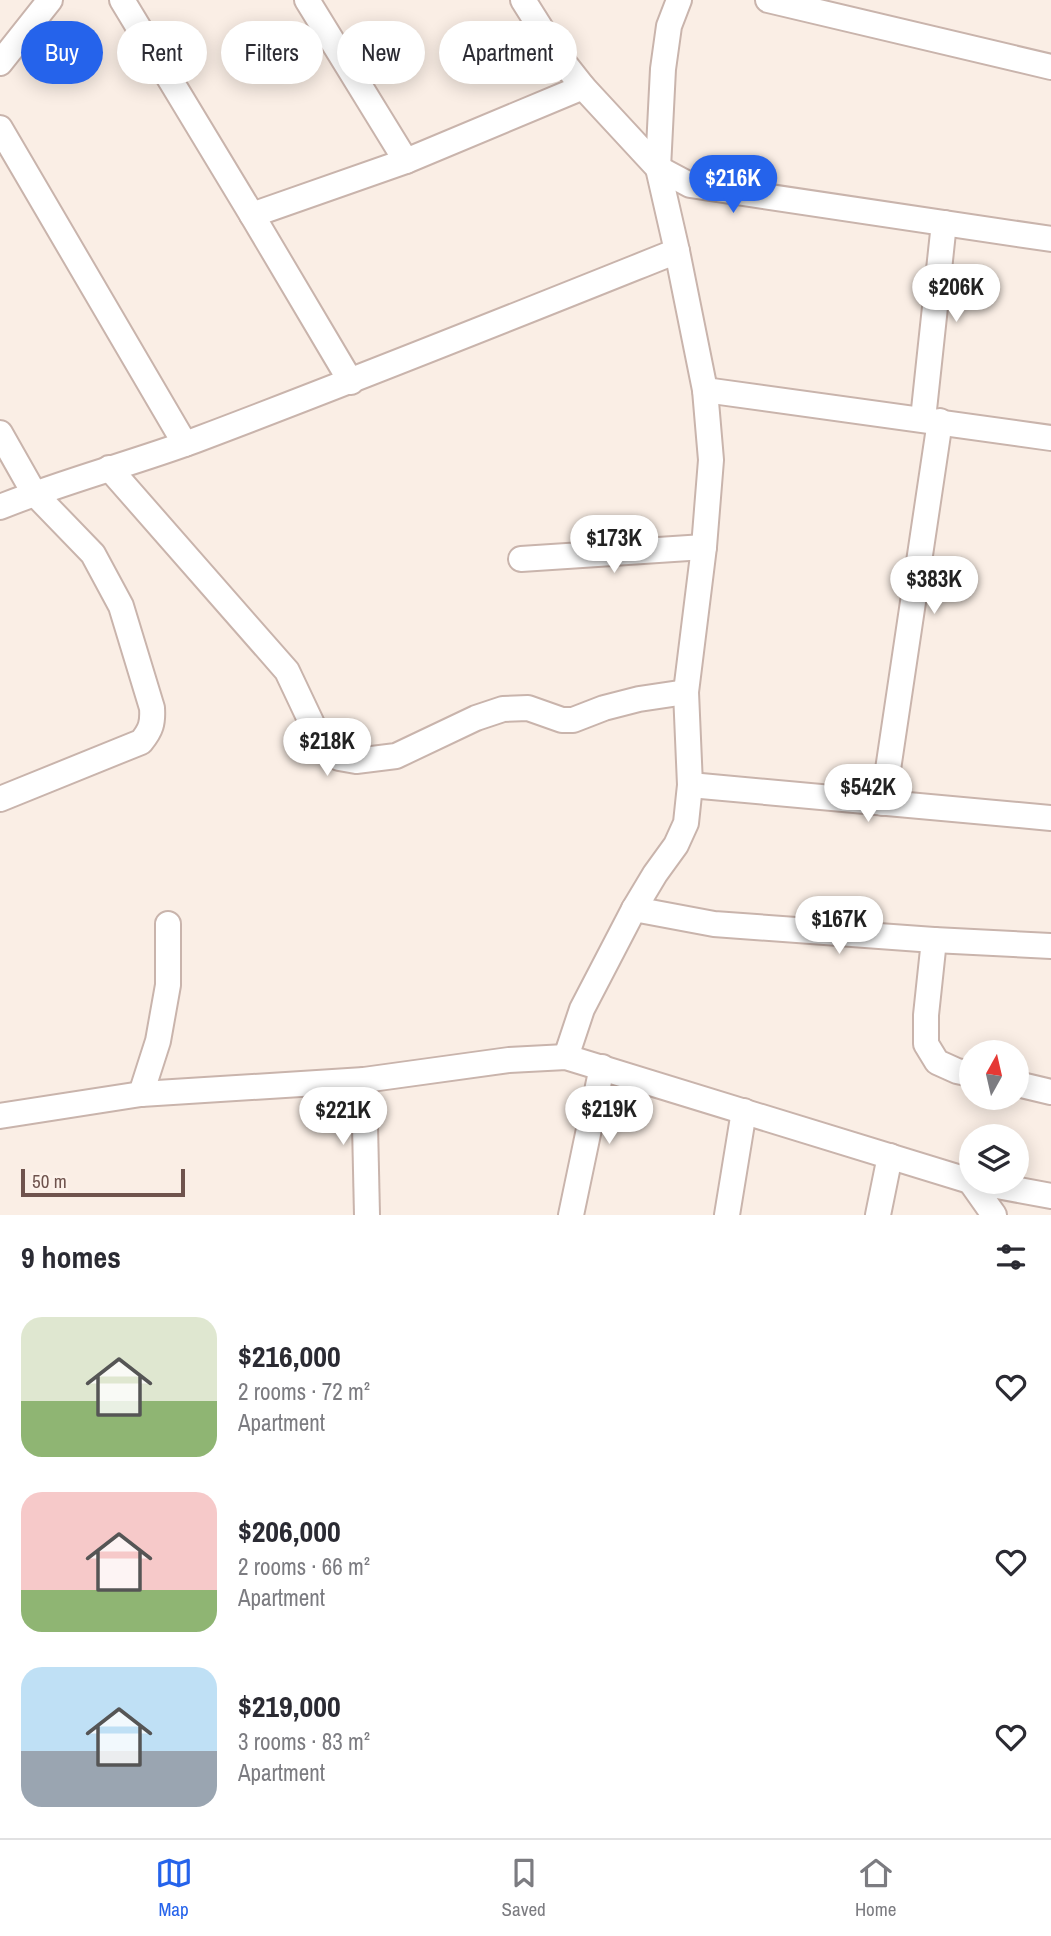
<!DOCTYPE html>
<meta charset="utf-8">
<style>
:root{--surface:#fff;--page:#f2f2f3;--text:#2b2b33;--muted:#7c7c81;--line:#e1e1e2;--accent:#2563eb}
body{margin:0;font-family:"Archivo Narrow",sans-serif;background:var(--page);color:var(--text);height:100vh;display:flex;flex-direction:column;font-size:26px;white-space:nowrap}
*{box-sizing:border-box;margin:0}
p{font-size:23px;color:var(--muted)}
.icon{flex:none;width:38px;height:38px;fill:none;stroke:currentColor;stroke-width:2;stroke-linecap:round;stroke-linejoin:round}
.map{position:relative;height:1215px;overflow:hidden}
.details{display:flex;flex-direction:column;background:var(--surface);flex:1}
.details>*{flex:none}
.hud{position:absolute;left:21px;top:21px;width:700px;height:63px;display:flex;gap:14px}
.needle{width:46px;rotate:8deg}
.buttons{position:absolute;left:959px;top:1040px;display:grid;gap:14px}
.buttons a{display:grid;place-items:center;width:70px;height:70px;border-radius:50%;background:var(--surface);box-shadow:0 4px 18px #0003;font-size:35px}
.scale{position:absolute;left:21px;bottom:18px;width:164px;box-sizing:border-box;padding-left:7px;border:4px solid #6f534d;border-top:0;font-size:19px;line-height:24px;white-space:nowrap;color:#6f534d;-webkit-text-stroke:5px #fdf2ea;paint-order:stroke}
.price{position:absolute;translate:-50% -60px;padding:0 16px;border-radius:24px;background:#fff;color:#222;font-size:23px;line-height:46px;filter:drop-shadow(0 2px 4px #0008)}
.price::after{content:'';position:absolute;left:50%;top:42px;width:21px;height:16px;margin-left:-10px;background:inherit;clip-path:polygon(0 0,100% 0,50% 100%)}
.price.current{background:var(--accent);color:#fff}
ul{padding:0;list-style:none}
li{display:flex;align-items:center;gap:21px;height:175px;padding:0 21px}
li span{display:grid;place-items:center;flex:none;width:196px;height:140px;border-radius:21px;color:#555}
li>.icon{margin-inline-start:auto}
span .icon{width:84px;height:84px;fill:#fffc;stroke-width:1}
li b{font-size:30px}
h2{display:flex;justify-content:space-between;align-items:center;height:84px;padding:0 21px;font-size:30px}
.pill{padding:0 24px;border-radius:32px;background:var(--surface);box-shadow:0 4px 18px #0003;font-size:24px;line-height:63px}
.pill.current{background:var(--accent);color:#fff}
.tab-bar{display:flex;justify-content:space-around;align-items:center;height:98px;border-top:2px solid var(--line);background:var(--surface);font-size:19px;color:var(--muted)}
.tab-bar a{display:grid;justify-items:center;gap:4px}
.tab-bar .current{color:var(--accent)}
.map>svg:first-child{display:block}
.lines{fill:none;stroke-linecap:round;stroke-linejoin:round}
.minor-casing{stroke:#c9b4ac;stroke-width:28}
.minor{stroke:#fff;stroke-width:24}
</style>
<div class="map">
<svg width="1051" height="1215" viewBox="0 0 1051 1215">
<rect width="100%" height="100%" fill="#faeee5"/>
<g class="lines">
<defs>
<g id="minor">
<polyline points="122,0 252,215 351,382"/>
<polyline points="307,0 406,161"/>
<polyline points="523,0 557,54 583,87 658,168 690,185 1051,239"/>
<polyline points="768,0 1051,67"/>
<polyline points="0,63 50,0"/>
<polyline points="0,128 185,444"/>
<polyline points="252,215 406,161 583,87"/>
<polyline points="705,390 1051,438"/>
<polyline points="923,419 944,223"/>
<path d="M0 433 34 493 93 554 121 606 152 708C153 723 151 730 141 742L0 799"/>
<polyline points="109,468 287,671 322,745 339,758 356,761 396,756 476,718 503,709 528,708 562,720 573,720 604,708 639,699 686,692"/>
<path d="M0 507C64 481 131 464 196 440 358 379 517 315 677 251"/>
<polyline points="521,559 704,547"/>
<polyline points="690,785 1051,818"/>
<polyline points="883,803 940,421"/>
<polyline points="634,909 714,924 934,940 1051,946"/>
<polyline points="934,940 926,1015 926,1044 937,1062 957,1071 971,1074"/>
<polyline points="566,1057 582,1009 634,909 655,874 676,845 686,823 690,785 686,692 704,547 711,460 705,390 677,251 658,168 663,69 669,26 679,0"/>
<polyline points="364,1080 367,1215"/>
<polyline points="1017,1084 1051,1092"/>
<polyline points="141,1094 158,1041 168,985 168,924"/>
<polyline points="0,1116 141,1094 364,1080 509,1060 566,1057 970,1181 1051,1196"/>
<polyline points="970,1181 994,1215"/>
<polyline points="571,1215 602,1067"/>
<polyline points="727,1215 744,1111"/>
<polyline points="878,1215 890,1156"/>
</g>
</defs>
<use href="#minor" class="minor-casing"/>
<use href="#minor" class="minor"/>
</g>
</svg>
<div class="buttons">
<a><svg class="needle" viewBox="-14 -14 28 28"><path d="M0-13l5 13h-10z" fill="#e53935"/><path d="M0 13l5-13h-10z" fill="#7c7c81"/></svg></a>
<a><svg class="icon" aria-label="layers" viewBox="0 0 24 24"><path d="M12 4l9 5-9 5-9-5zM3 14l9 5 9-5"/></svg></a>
</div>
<div class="scale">50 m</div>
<b class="price current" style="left:733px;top:215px">$216K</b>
<b class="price" style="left:956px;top:324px">$206K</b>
<b class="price" style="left:614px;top:575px">$173K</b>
<b class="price" style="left:934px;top:616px">$383K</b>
<b class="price" style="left:327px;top:778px">$218K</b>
<b class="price" style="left:868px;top:824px">$542K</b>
<b class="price" style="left:839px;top:956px">$167K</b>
<b class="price" style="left:609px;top:1146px">$219K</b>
<b class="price" style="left:343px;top:1147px">$221K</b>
<div class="hud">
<a class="pill current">Buy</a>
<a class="pill">Rent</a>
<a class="pill">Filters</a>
<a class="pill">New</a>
<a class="pill">Apartment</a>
</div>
</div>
<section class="details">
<h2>9 homes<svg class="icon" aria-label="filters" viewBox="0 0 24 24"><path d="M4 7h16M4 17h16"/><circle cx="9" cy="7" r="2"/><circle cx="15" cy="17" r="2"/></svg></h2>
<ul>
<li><span style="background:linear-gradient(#dfe7d0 60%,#8fb573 0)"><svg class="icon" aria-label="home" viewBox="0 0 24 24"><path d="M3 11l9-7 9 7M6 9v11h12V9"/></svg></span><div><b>$216,000</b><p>2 rooms · 72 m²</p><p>Apartment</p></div><svg class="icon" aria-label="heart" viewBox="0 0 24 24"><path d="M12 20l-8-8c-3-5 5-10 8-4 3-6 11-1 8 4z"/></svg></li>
<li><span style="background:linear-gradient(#f6c9c9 70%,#8fb573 0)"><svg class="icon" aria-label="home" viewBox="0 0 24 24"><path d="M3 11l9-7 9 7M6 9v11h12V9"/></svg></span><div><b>$206,000</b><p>2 rooms · 66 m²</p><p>Apartment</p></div><svg class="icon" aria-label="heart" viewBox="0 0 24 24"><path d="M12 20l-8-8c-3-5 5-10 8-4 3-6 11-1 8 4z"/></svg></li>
<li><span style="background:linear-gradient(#bfe0f5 60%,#9aa5b1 0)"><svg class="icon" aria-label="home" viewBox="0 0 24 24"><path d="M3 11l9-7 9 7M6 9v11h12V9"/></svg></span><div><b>$219,000</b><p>3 rooms · 83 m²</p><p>Apartment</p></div><svg class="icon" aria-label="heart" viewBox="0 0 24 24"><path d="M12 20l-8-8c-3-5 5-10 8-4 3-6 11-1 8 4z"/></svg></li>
</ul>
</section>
<nav class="tab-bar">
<a class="current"><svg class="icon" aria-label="map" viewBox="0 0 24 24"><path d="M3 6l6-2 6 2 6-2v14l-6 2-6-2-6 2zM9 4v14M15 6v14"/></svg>Map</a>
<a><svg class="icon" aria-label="saved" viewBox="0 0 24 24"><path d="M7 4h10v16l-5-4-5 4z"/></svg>Saved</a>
<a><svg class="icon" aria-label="home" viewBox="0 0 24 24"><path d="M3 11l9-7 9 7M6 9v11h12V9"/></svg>Home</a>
</nav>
